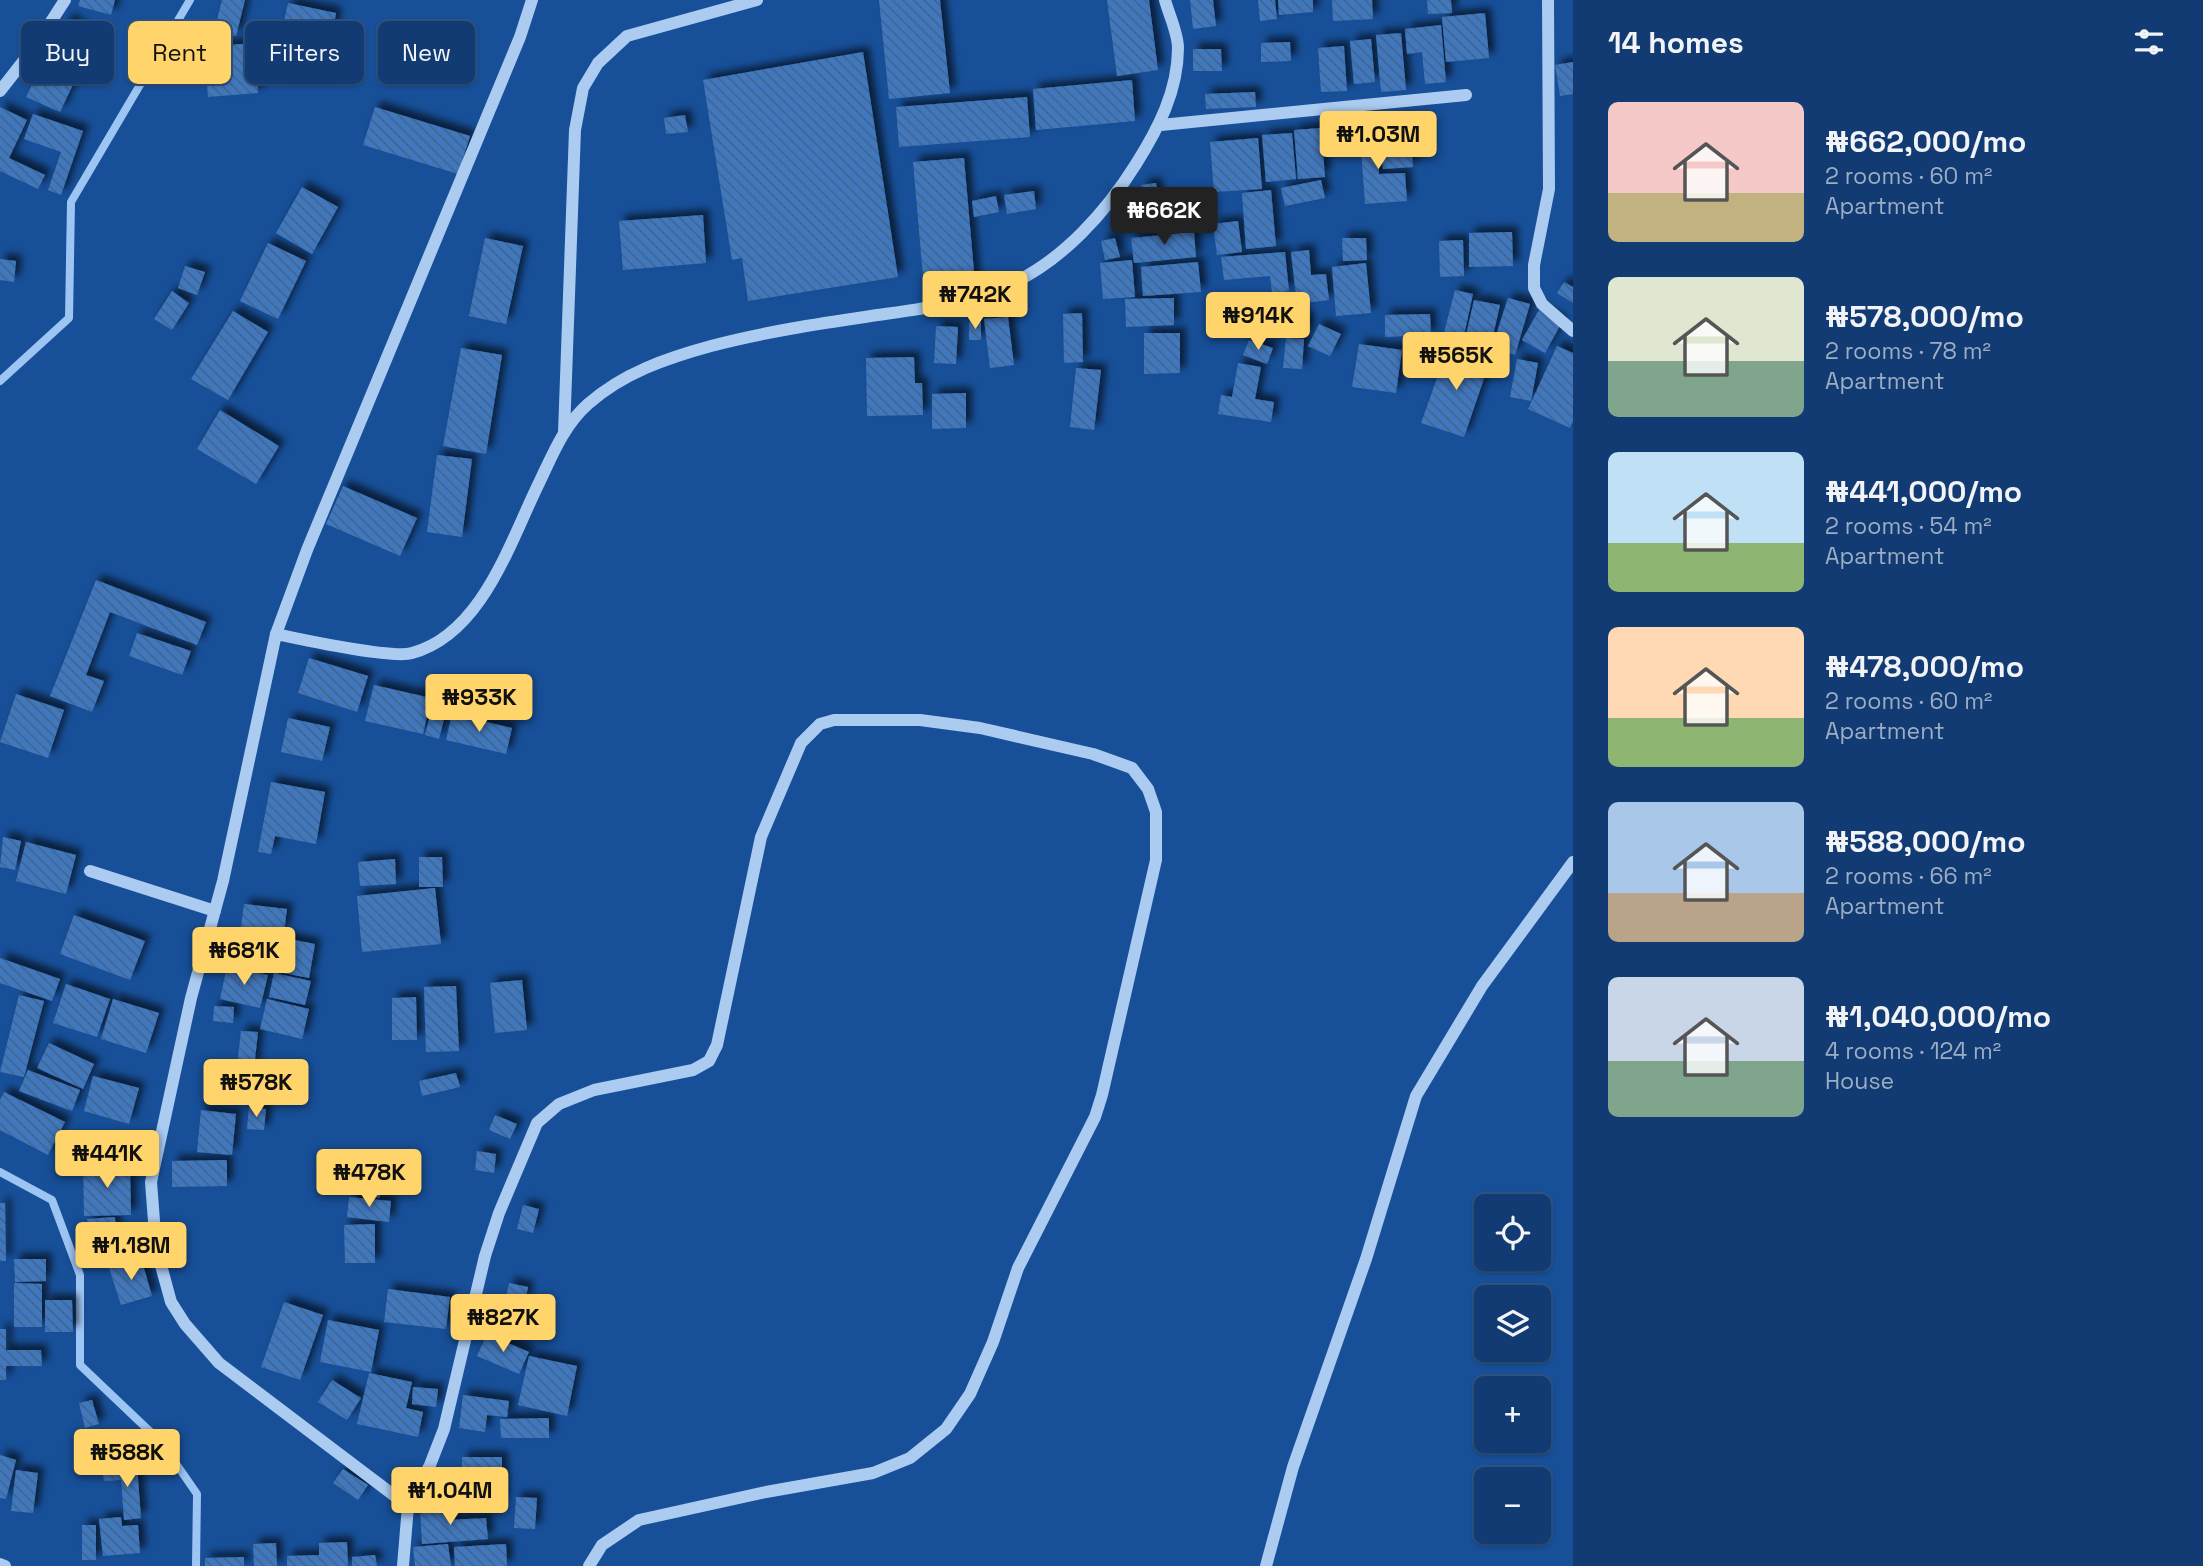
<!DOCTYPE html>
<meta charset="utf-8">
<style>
:root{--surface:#113b72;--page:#1a4277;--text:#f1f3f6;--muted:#9cadc4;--line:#305584;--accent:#ffd46b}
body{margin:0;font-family:"Space Grotesk",sans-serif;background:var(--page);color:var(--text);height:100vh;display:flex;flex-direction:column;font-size:26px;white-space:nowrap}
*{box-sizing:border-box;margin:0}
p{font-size:23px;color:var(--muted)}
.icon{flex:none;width:38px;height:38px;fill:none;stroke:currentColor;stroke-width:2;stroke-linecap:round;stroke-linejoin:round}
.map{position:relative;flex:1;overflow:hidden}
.sheet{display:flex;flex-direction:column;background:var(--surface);width:630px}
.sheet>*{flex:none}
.top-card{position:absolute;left:21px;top:21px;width:665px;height:63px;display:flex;gap:14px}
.fabs{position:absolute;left:1474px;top:1194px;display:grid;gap:14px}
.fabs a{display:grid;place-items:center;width:77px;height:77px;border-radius:10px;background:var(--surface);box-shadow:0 2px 5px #0004,0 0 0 2px var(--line);font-size:35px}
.price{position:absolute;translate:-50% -60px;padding:0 16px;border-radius:7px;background:var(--accent);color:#111;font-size:23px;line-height:46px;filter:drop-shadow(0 2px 4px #0008)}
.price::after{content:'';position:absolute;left:50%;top:42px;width:21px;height:16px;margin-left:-10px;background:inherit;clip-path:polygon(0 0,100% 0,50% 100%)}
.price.on{background:#222;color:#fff}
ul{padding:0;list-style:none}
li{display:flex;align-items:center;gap:21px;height:175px;padding:0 35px}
li span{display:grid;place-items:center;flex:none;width:196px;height:140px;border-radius:10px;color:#555}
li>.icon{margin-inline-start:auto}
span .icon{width:84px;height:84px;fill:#fffc;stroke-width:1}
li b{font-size:30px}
h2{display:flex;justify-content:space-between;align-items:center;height:84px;padding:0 35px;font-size:30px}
.pill{padding:0 24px;border-radius:10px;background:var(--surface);box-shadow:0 2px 5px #0004,0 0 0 2px var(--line);font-size:24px;line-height:63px}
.pill.on{background:var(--accent);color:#111}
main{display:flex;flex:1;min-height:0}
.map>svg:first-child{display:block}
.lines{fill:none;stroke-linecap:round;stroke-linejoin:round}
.stream{stroke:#9dc5f4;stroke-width:8}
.building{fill:url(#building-back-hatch);filter:url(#shadow)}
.minor{stroke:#abcbf1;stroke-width:12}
</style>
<main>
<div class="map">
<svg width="1573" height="1566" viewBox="0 0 1573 1566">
<defs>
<pattern id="building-back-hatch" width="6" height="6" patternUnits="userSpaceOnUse" patternTransform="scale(1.75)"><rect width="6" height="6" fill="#4078bf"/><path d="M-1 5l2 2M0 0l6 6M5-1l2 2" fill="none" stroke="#45648b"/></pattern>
<filter id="shadow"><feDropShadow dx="6" dy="-6" stdDeviation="3.5" flood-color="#0009"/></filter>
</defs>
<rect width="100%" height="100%" fill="#174f98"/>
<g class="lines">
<g class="stream">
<polyline points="0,381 69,318 71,202 190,0"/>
<polyline points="0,1172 52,1200 80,1275 80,1365 161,1442 197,1494 196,1566"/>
</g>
</g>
<g class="building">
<polygon points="80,0 115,0 111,15 78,6"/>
<polygon points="222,0 245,0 236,36 214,31"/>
<polygon points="879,0 940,0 950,93 889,99"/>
<polygon points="1107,0 1149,0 1158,70 1117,76"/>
<polygon points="1190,0 1213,0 1216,26 1193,29"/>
<polygon points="1258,0 1275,0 1277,19 1260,21"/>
<polygon points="1278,0 1313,0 1313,12 1279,15"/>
<polygon points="1332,0 1372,0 1373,19 1333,21"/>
<polygon points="1427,0 1451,0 1452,13 1428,14"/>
<polygon points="288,3 336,13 331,41 282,31"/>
<polygon points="1485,13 1489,58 1446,62 1442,17"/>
<polygon points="68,19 92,35 71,68 47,53"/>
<polygon points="1441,25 1446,82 1425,84 1422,52 1407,54 1405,29"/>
<polygon points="1401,33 1406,90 1381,92 1376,35"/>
<polygon points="460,36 461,76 419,77 418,37"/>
<polygon points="1371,39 1375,82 1354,84 1350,41"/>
<polygon points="1290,42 1291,61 1261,62 1261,43"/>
<polygon points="254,43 258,93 208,97 204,47"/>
<polygon points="1344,46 1347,91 1321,92 1318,48"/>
<polygon points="1193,49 1221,49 1222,71 1193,71"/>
<polygon points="334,52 335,86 275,86 275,53"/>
<polygon points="863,52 898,277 748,301 742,258 732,260 703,80"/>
<polygon points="44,60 77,76 60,112 26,97"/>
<polygon points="1573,62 1573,94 1560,96 1555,65"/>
<polygon points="1132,80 1135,121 1036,130 1033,89"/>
<polygon points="1255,92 1256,107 1206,109 1205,94"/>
<polygon points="1027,97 1030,137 899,147 896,107"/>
<polygon points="0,107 27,120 9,158 45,175 38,189 0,171"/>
<polygon points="375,107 470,136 458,174 363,145"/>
<polygon points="33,114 83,131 61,195 48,190 61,152 24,139"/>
<polygon points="685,115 688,132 666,134 664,118"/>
<polygon points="1376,120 1379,174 1405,173 1407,201 1365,204 1359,121"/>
<polygon points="1409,120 1413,167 1383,169 1379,123"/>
<polygon points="1321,128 1325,177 1298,179 1294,130"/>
<polygon points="1292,133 1296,179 1266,182 1262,135"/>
<polygon points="1258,138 1262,189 1214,192 1210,142"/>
<polygon points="964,158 975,283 924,288 913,162"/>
<polygon points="1321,180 1325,198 1285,206 1281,188"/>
<polygon points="1156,183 1158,200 1143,202 1141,185"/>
<polygon points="302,187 338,207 312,254 276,233"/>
<polygon points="1271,190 1276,246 1246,249 1242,193"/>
<polygon points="1034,191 1036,209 1007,214 1004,195"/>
<polygon points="996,196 999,212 974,217 972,201"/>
<polygon points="1190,204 1191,228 1129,232 1128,208"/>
<polygon points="703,215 706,263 623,270 619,221"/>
<polygon points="1238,221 1242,252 1217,255 1213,224"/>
<polygon points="1194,232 1196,257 1134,263 1131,238"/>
<polygon points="1512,232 1513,266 1469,267 1469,233"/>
<polygon points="485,238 523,246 506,324 469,316"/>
<polygon points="1115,238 1120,257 1105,260 1101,241"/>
<polygon points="1342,238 1366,238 1367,260 1343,261"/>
<polygon points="1463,240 1464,276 1440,277 1439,241"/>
<polygon points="268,243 306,261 278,319 240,301"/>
<polygon points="1309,250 1311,275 1326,274 1329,300 1297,304 1291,252"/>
<polygon points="1285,252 1289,291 1272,293 1270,276 1224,280 1221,257"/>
<polygon points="0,259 16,261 14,282 0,280"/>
<polygon points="1132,260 1135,297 1103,299 1100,263"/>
<polygon points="1198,262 1201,292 1143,296 1141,267"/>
<polygon points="1366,263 1371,313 1336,316 1332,267"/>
<polygon points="185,266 205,272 197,295 178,288"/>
<polygon points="1564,282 1573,287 1573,303 1557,293"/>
<polygon points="1455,290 1473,294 1463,340 1443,336"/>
<polygon points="172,291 189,303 172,330 154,319"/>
<polygon points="1174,298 1174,325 1126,327 1125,299"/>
<polygon points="1508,298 1530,304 1515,355 1492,348"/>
<polygon points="1265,300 1286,309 1277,331 1256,323"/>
<polygon points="1474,300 1500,305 1490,349 1464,344"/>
<polygon points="1539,310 1562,322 1545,353 1522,340"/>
<polygon points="233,311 268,332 228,400 191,379"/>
<polygon points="1082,313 1083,362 1064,363 1063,314"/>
<polygon points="1430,314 1431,335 1385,337 1385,315"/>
<polygon points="1285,315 1309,318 1307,336 1282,333"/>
<polygon points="1008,317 1014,365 990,368 984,319"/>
<rect x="969" y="322" width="12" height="18"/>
<polygon points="1319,324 1341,334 1330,356 1308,346"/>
<polygon points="936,326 958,327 956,364 934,363"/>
<polygon points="1144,333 1180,333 1180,373 1144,374"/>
<polygon points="1286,338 1304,339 1302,369 1283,368"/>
<polygon points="1249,340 1273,348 1267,364 1243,355"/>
<polygon points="1359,344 1402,350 1396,393 1352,387"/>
<polygon points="1557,346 1573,353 1573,421 1570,428 1528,409"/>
<polygon points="1448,347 1490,361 1464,437 1421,423"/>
<polygon points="461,348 502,355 486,454 443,446"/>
<polygon points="914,357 915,383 922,383 923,415 867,416 866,358"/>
<polygon points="1517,359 1538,363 1531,401 1510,397"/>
<polygon points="1238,363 1261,367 1255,399 1274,402 1271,422 1218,414 1221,395 1232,397"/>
<polygon points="1076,368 1101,370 1094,430 1070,427"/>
<polygon points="966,393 966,428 932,429 932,394"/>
<polygon points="220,410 279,446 256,484 197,449"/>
<polygon points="437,455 472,459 462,537 427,532"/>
<polygon points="343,486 417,518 400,556 326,524"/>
<polygon points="96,580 206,622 197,645 110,612 86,675 104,681 92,712 50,696"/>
<polygon points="137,633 191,651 182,675 129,656"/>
<polygon points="309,658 368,676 357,712 298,693"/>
<polygon points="374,685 431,698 423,734 365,721"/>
<polygon points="16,694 64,710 48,758 0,742"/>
<polygon points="431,712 445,715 439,739 425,735"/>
<polygon points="452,714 512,728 506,754 446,740"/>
<polygon points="288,718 330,727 322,761 281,752"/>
<polygon points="271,782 325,792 316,844 275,836 271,854 258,852"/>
<polygon points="3,837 21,841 15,870 0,867"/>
<polygon points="26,842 76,855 66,894 16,881"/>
<polygon points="419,857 442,857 443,887 419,887"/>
<polygon points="395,859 396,884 360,886 358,862"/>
<polygon points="435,888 441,944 362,952 357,896"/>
<polygon points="244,904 287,909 284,932 241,927"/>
<polygon points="74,915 145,941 130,980 60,954"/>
<polygon points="279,937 315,944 309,978 273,971"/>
<polygon points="0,958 60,979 52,1001 0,983"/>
<polygon points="227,966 268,975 260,1008 220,999"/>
<polygon points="274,973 311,981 305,1005 269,997"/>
<polygon points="522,980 527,1030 495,1033 490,983"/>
<polygon points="66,984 110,999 97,1037 53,1023"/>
<polygon points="456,986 459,1051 426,1052 424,987"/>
<polygon points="19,995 44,1001 24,1077 0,1072"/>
<polygon points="416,997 417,1040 392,1040 392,998"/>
<polygon points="113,999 159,1013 146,1053 101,1039"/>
<polygon points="267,999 309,1009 302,1039 260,1029"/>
<polygon points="214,1006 234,1007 233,1023 213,1021"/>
<polygon points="241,1031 258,1032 254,1068 237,1066"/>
<polygon points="49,1043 94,1064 83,1089 37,1068"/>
<polygon points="28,1070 80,1090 72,1111 19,1091"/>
<polygon points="456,1073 460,1087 422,1096 419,1081"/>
<polygon points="93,1076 139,1088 129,1124 84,1111"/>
<polygon points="4,1092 65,1122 48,1155 0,1130 0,1100"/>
<polygon points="249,1107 266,1109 264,1130 247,1129"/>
<polygon points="201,1110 236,1114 232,1155 197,1152"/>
<polygon points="495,1115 517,1124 510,1139 489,1130"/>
<polygon points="477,1151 496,1154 494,1173 475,1170"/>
<polygon points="227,1160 227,1186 172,1187 172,1161"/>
<polygon points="130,1163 131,1215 84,1216 83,1164"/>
<polygon points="333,1166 349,1167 346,1192 330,1190"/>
<polygon points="362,1168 386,1177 379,1198 354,1189"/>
<polygon points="349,1197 391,1201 389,1222 347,1217"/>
<polygon points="0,1203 5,1203 6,1261 0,1261"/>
<polygon points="523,1205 539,1209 533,1233 517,1229"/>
<polygon points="115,1217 116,1232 88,1234 87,1219"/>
<polygon points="375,1224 375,1263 345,1263 344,1225"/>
<polygon points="141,1258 152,1296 121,1305 109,1268"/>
<polygon points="14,1259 46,1259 46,1281 15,1282"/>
<polygon points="14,1283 42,1284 42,1327 14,1327"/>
<polygon points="509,1283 528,1287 525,1302 506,1298"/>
<polygon points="388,1289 450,1297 446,1329 384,1322"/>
<polygon points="45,1300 72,1300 73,1332 45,1332"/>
<polygon points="284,1302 323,1315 300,1380 261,1367"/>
<polygon points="492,1308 522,1313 518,1338 488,1333"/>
<polygon points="328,1320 379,1330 371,1372 320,1362"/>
<polygon points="0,1329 6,1329 6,1350 41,1350 42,1366 6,1366 6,1380 0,1380"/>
<polygon points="487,1334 529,1352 519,1374 477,1356"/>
<polygon points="529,1356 577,1366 567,1416 518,1405"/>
<polygon points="369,1373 412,1382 406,1408 423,1412 418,1437 357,1424"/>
<polygon points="332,1380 361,1398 347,1420 318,1402"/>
<polygon points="413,1387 438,1389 436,1407 412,1404"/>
<polygon points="463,1395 509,1401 507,1417 487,1415 485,1432 459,1428"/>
<polygon points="92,1400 99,1424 85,1428 79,1403"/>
<polygon points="549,1418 549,1438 501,1438 500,1419"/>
<polygon points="79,1440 100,1440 100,1471 80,1472"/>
<polygon points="0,1455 16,1460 6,1499 0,1498"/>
<rect x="462" y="1457" width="40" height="45"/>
<polygon points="137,1465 141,1518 124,1520 121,1480 104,1481 102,1468"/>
<polygon points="343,1469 368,1485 358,1500 333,1483"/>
<polygon points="16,1470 38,1473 33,1513 11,1511"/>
<polygon points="516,1497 537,1498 535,1529 514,1528"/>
<polygon points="447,1506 448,1520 486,1518 488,1539 422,1544 420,1508"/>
<polygon points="121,1517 122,1526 138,1525 140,1553 103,1556 99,1519"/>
<rect x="82" y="1525" width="14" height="35"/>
<polygon points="347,1542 348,1566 287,1566 287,1556 319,1555 319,1543"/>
<polygon points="276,1543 277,1566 254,1566 253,1544"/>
<polygon points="448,1544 451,1566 415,1566 413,1547"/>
<polygon points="506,1544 507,1566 455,1566 454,1547"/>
<polygon points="375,1555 377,1566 352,1566 352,1557"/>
<polygon points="244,1557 244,1566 205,1566 205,1558"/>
</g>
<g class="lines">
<g class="minor">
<polyline points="1548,0 1549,189 1534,265 1534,288 1542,304 1573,331"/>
<polyline points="0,91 36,45 65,0"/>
<polyline points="1161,125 1466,95"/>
<polyline points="564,433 575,130 583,88 598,63 627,36 757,0"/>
<polyline points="276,634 307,550 520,37 532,0"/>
<polyline points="90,871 215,911"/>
<polyline points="408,1506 430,1465 444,1429 485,1256 499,1213 537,1123 559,1104 594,1090 693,1070 709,1061 717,1045 761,837 801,743 820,724 834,720 920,720 980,728 1093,754 1132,768 1148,789 1156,812 1156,860 1102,1095 1095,1117 1018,1268 993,1342 970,1394 946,1429 910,1458 873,1473 766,1492 639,1520 602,1545 589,1566"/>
<polyline points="0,1564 5,1566"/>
<path d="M403 1566 408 1506 219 1363 185 1324 171 1302 156 1247 151 1182 191 998 223 881 276 634C299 639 393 659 412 653 482 634 510 542 539 483 552 456 564 425 588 404 623 373 667 358 711 346 764 332 817 324 871 316 919 309 966 304 1011 284 1063 260 1106 212 1136 164 1158 129 1178 91 1178 48 1178 33 1169 15 1165 0"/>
<polyline points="1266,1566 1293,1467 1366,1259 1416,1096 1482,986 1573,862"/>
</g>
</g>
</svg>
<div class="fabs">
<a><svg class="icon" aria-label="locate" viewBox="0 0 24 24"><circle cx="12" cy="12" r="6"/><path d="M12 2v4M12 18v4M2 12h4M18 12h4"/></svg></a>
<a><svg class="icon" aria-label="layers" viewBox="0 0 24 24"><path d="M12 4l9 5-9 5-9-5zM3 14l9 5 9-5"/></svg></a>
<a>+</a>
<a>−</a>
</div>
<b class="price" style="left:1378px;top:171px">₦1.03M</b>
<b class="price on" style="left:1164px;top:247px">₦662K</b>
<b class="price" style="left:975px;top:331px">₦742K</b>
<b class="price" style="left:1258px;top:352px">₦914K</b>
<b class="price" style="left:1456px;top:392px">₦565K</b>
<b class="price" style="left:479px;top:734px">₦933K</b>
<b class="price" style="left:244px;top:987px">₦681K</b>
<b class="price" style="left:256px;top:1119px">₦578K</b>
<b class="price" style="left:107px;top:1190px">₦441K</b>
<b class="price" style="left:369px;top:1209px">₦478K</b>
<b class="price" style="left:131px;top:1282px">₦1.18M</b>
<b class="price" style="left:503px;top:1354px">₦827K</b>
<b class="price" style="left:127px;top:1489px">₦588K</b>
<b class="price" style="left:450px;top:1527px">₦1.04M</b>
<div class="top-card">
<a class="pill">Buy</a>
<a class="pill on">Rent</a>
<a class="pill">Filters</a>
<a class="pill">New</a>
</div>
</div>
<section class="sheet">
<h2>14 homes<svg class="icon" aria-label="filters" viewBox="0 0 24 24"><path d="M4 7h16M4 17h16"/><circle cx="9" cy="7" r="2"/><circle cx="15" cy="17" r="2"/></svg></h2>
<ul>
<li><span style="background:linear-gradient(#f6c9c9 65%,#c2b280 0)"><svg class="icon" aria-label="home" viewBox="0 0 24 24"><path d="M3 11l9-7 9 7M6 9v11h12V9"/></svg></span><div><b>₦662,000/mo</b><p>2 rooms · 60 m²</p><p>Apartment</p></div></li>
<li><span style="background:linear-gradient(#dfe7d0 60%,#7fa58c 0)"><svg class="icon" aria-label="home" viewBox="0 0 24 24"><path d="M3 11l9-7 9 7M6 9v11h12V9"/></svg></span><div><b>₦578,000/mo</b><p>2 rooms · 78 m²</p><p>Apartment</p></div></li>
<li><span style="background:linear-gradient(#bfe0f5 65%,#8fb573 0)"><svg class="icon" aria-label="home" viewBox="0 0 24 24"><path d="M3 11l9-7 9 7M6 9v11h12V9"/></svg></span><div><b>₦441,000/mo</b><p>2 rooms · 54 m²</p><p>Apartment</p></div></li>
<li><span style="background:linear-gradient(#ffd9b3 65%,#8fb573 0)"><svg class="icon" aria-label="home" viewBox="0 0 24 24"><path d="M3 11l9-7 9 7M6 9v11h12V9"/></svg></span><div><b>₦478,000/mo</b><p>2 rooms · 60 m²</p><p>Apartment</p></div></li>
<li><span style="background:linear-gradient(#a9c7e8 65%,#b9a48a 0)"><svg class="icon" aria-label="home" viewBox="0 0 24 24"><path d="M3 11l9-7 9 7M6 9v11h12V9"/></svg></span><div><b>₦588,000/mo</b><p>2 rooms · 66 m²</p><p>Apartment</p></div></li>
<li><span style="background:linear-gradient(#c9d6e8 60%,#7fa58c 0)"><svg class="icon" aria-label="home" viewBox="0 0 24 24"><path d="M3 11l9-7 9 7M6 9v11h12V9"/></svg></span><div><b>₦1,040,000/mo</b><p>4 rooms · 124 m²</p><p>House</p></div></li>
</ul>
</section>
</main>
